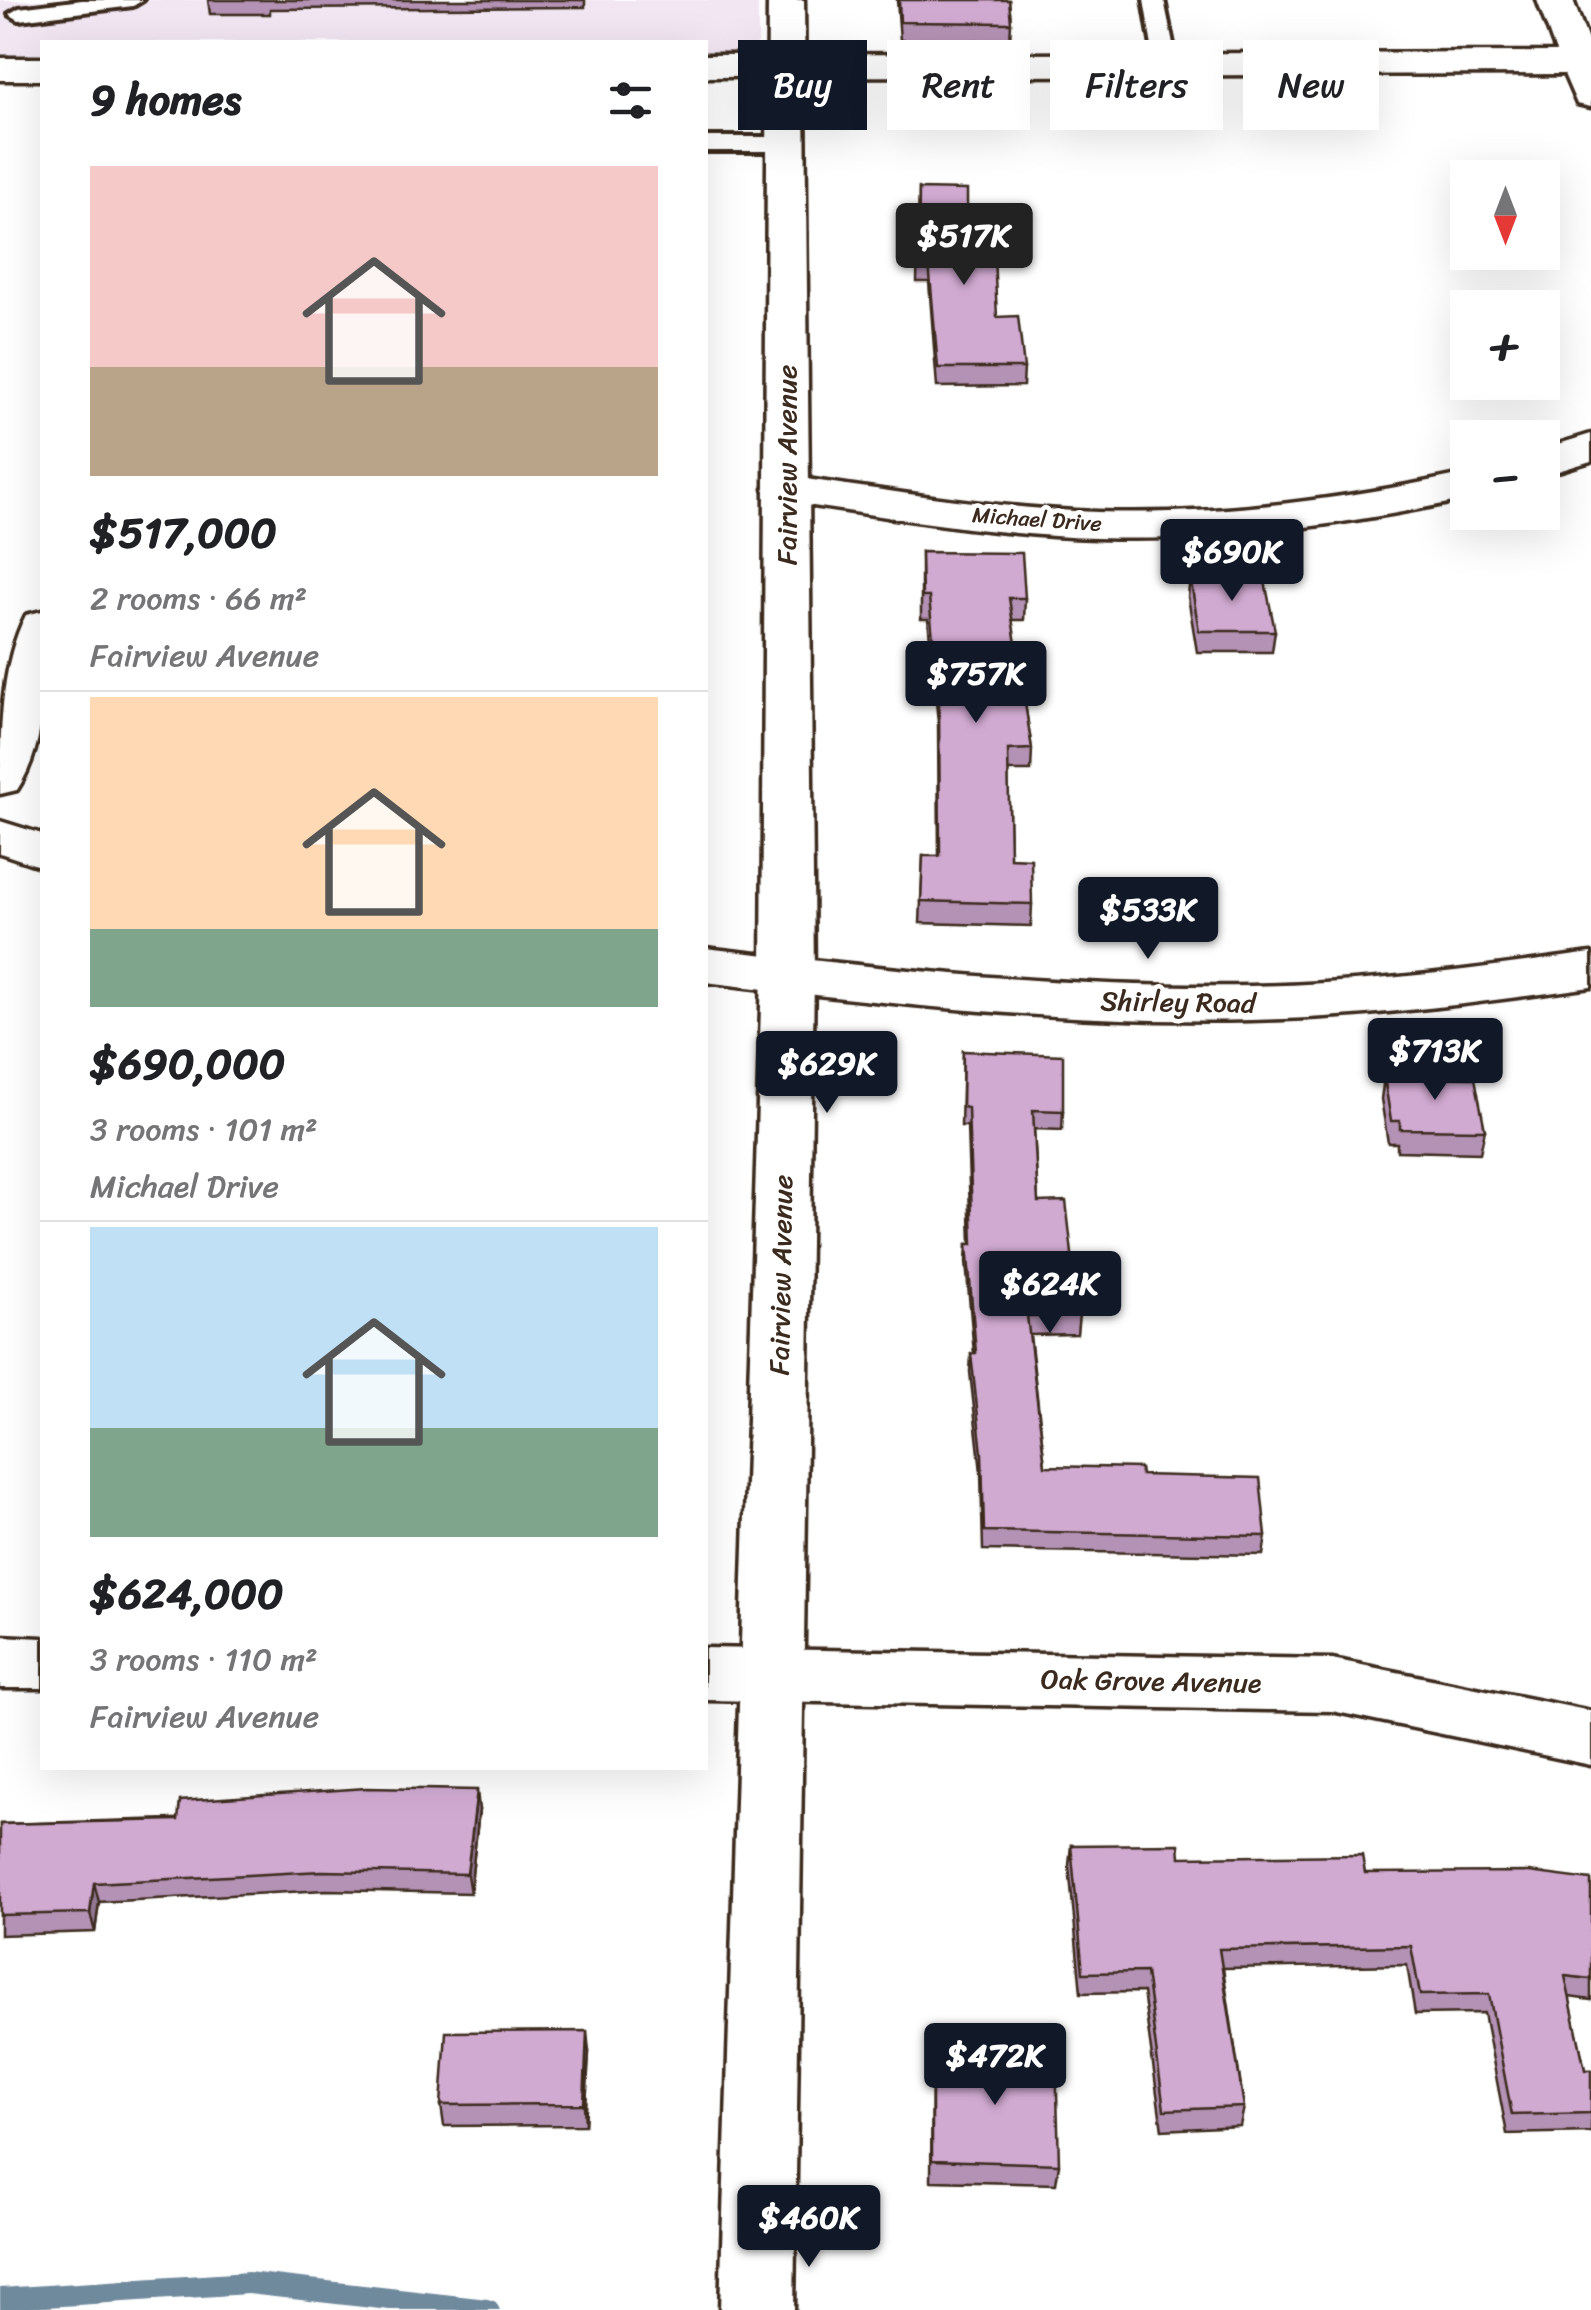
<!DOCTYPE html>
<meta charset="utf-8">
<style>
:root{--surface:#fff;--page:#f2f2f2;--text:#202124;--muted:#757577;--line:#e0e0e0;--accent:#111827}
body{margin:0;font-family:Sriracha,sans-serif;background:var(--page);color:var(--text);height:100vh;display:flex;flex-direction:column;font-size:38px;white-space:nowrap}
*{box-sizing:border-box;margin:0}
p{font-size:32px;color:var(--muted)}
.icon{flex:none;width:55px;height:55px;fill:none;stroke:currentColor;stroke-width:2;stroke-linecap:round;stroke-linejoin:round}
.map{position:relative;flex:1;overflow:hidden}
.sheet{position:absolute;left:40px;top:40px;width:668px;height:1730px;display:flex;flex-direction:column;background:var(--surface);border-radius:0px;box-shadow:0 10px 40px #0002}
.sheet>*{flex:none}
.hud{position:absolute;left:738px;top:40px;width:702px;height:90px;display:flex;gap:20px}
.needle{width:65px;rotate:180deg}
.tools{position:absolute;left:1450px;top:160px;display:grid;gap:20px}
.tools a{display:grid;place-items:center;width:110px;height:110px;border-radius:0px;background:var(--surface);box-shadow:0 10px 40px #0002;font-size:50px}
.price{position:absolute;translate:-50% -85px;padding:0 22px;border-radius:10px;background:var(--accent);color:#fff;font-size:32px;line-height:65px;filter:drop-shadow(0 2px 5px #0008)}
.price::after{content:'';position:absolute;left:50%;top:60px;width:30px;height:22px;margin-left:-15px;background:inherit;clip-path:polygon(0 0,100% 0,50% 100%)}
.price.on{background:#222;color:#fff}
ul{padding:0;list-style:none}
li{display:grid;align-content:center;gap:20px;height:530px;padding:0 50px}
li+li{border-top:2px solid var(--line)}
li span{display:grid;place-items:center;height:310px;border-radius:0px;color:#555}
li>.icon{margin-inline-start:auto}
span .icon{width:180px;height:180px;fill:#fffc;stroke-width:1}
li b{font-size:42px}
h2{display:flex;justify-content:space-between;align-items:center;height:120px;padding:0 50px;font-size:42px}
.tag{padding:0 35px;border-radius:0px;background:var(--surface);box-shadow:0 10px 40px #0002;font-size:35px;line-height:90px}
.tag.on{background:var(--accent);color:#fff}
.map>svg:first-child{display:block}
.built{fill:#f1e6f2}
.lines{fill:none;stroke-linecap:round;stroke-linejoin:round}
.stream{fill:#6f8a9d;fill-rule:evenodd}
.service-casing{stroke:#3b2a1e;stroke-width:8}
.minor-casing{stroke:#3b2a1e;stroke-width:7}
.tertiary-casing{stroke:#3b2a1e;stroke-width:7}
.service{fill:#fff;fill-rule:evenodd}
.minor{fill:#fff;fill-rule:evenodd}
.tertiary{fill:#fff;fill-rule:evenodd}
.wall{fill:#b492b5;stroke:#3b2a1e;stroke-width:2.5}
.shaded-wall{fill:#927793;stroke:#3b2a1e;stroke-width:2.5}
.building{fill:#d1aad2;stroke:#3b2a1e;stroke-width:2.5}
.labels{text-anchor:middle;dominant-baseline:central;stroke-width:9;stroke-linejoin:round;paint-order:stroke}
.far-street-label{font-size:22px;fill:#3b2a1e;stroke:#fff}
.street-label{font-size:28px;fill:#3b2a1e;stroke:#fff}
</style>
<div class="map">
<svg width="1591" height="2310" viewBox="0 0 1591 2310">
<rect width="100%" height="100%" fill="#fff"/>
<filter id="ink" filterUnits="userSpaceOnUse"><feTurbulence type="fractalNoise" baseFrequency=".01" numOctaves="2"/><feDisplacementMap in="SourceGraphic" scale="20" xChannelSelector="R" yChannelSelector="G"/><feConvolveMatrix kernelMatrix="1 2 1 2 8 2 1 2 1" color-interpolation-filters="sRGB"/></filter>
<g filter="url(#ink)">
<polygon class="built" points="0,0 758,0 758,43 751,52 738,56 705,57 705,42 42,42 42,62 0,62"/>
<g class="lines">
<polygon class="stream" points="248,2272 488,2299 496,2302 500,2310 389,2310 248,2294 0,2310 0,2288"/>
<defs>
<g id="service">
<polygon points="82,0 143,0 133,6 19,20 9,14 19,8"/>
<polygon points="1144,0 1164,0 1177,64 1174,69 1158,69 1155,64"/>
<polygon points="705,137 787,137 798,144 787,151 705,151"/>
</g>
<g id="minor">
<polygon points="1537,0 1573,0 1591,49 1591,107 1577,104 1564,74 705,77 705,55 1556,52"/>
<rect x="0" y="58" width="42" height="22"/>
<polygon points="1591,434 1591,461 1542,476 1542,449"/>
<path d="M1468 473V499C1345 525 1222 542 1097 538 992 535 889 517 786 502L771 498 764 489 771 480 786 476C889 491 992 508 1097 512 1222 516 1345 499 1468 473Z"/>
<path d="M42 611C46 666 49 742 17 790L0 794C0 737 0 665 26 615Z"/>
<polygon points="0,821 42,834 42,867 0,853"/>
<path d="M705 948C886 969 1068 989 1251 986 1365 984 1478 969 1591 953V987C1478 1003 1365 1018 1251 1020 1068 1024 886 1004 705 982Z"/>
<polygon points="0,1636 42,1638 42,1688 0,1688"/>
<polygon points="705,1648 1332,1659 1591,1711 1591,1765 1332,1711 705,1700"/>
</g>
<polygon id="tertiary" points="768,0 804,0 814,975 794,2310 720,2310 762,975"/>
</defs>
<use href="#service" class="service-casing"/>
<use href="#minor" class="minor-casing"/>
<use href="#tertiary" class="tertiary-casing"/>
<use href="#service" class="service"/>
<use href="#minor" class="minor"/>
<use href="#tertiary" class="tertiary"/>
</g>
<g class="wall">
<polygon points="208,0 585,0 585,7 270,9 270,14 210,14"/>
<polygon points="897,0 1009,0 1011,23 1010,41 900,40"/>
<polygon points="919,189 967,235 997,317 1024,368 1023,386 937,387 929,282 917,282"/>
<polygon points="921,552 1025,598 1024,620 1012,620 1032,749 1031,771 1008,771 1010,858 1032,904 1031,926 920,923 923,856 939,856 938,723 928,619 921,619"/>
<polygon points="1190,576 1275,631 1272,652 1197,652 1188,597"/>
<polygon points="963,1051 1063,1111 1062,1130 1034,1129 1038,1202 1079,1315 1077,1334 1030,1335 1045,1466 1141,1475 1266,1536 1263,1555 983,1550 981,1472 970,1372 971,1354 974,1354 966,1262 967,1244 971,1244 967,1126 961,1126"/>
<polygon points="1384,1077 1485,1130 1480,1153 1397,1151 1397,1143 1388,1143 1381,1099"/>
<polygon points="479,1810 470,1893 326,1890 99,1902 95,1932 0,1935 0,1824"/>
<polygon points="1071,1845 1180,1857 1365,1873 1591,1880 1591,2000 1569,1997 1585,2070 1591,2070 1591,2132 1507,2134 1484,2013 1415,2014 1407,1965 1223,1968 1244,2107 1240,2126 1162,2130 1143,1992 1081,1993 1069,1865"/>
<polygon points="589,2052 585,2125 444,2126 441,2105"/>
<polygon points="932,2053 1059,2164 1056,2184 931,2181"/>
</g>
<g class="shaded-wall">
<polygon points="477,1790 479,1810 470,1893 467,1874"/>
<polygon points="94,1883 99,1902 95,1932 90,1913"/>
<polygon points="587,2031 589,2052 585,2125 584,2104"/>
</g>
<g class="building">
<polygon points="899,0 1009,0 1011,23 900,22"/>
<polygon points="919,189 967,190 967,235 993,235 997,317 1018,316 1024,368 938,368 929,263 918,263"/>
<polygon points="921,552 1022,553 1025,598 1009,598 1032,749 1008,750 1010,858 1031,859 1032,904 921,901 923,856 940,856 939,701 929,597 922,597"/>
<polygon points="1190,576 1264,576 1275,631 1199,631"/>
<polygon points="963,1051 1063,1055 1063,1111 1033,1110 1038,1202 1066,1201 1079,1315 1027,1316 1045,1466 1140,1468 1141,1475 1260,1478 1266,1536 984,1531 982,1453 971,1354 976,1353 967,1244 973,1244 968,1108 962,1107"/>
<polygon points="1384,1077 1475,1078 1485,1130 1400,1129 1400,1121 1391,1121"/>
<polygon points="366,1788 477,1790 467,1874 322,1871 94,1883 90,1913 0,1915 0,1824 178,1820 180,1801"/>
<polygon points="1179,1844 1180,1857 1362,1855 1365,1873 1529,1872 1591,1880 1591,1979 1565,1976 1585,2070 1591,2070 1591,2113 1512,2115 1489,1994 1420,1995 1411,1946 1219,1949 1244,2107 1164,2110 1146,1972 1083,1973 1071,1845"/>
<polygon points="587,2031 584,2104 441,2105 446,2032"/>
<polygon points="932,2053 1056,2056 1059,2164 932,2160"/>
</g>
</g>
<g class="labels">
<g class="far-street-label">
<text transform="translate(1037 519) rotate(4)">Michael Drive</text>
</g>
<g class="street-label">
<text transform="translate(786 465) rotate(-90)">Fairview Avenue</text>
<text transform="translate(1178 1002) rotate(1)">Shirley Road</text>
<text transform="translate(781 1275) rotate(-89)">Fairview Avenue</text>
<text transform="translate(1151 1681) rotate(1)">Oak Grove Avenue</text>
</g>
</g>
</svg>
<div class="tools">
<a><svg class="needle" viewBox="-14 -14 28 28"><path d="M0-13l5 13h-10z" fill="#e53935"/><path d="M0 13l5-13h-10z" fill="#757577"/></svg></a>
<a>+</a>
<a>−</a>
</div>
<b class="price on" style="left:964px;top:288px">$517K</b>
<b class="price" style="left:1232px;top:604px">$690K</b>
<b class="price" style="left:976px;top:726px">$757K</b>
<b class="price" style="left:1148px;top:962px">$533K</b>
<b class="price" style="left:1435px;top:1103px">$713K</b>
<b class="price" style="left:827px;top:1116px">$629K</b>
<b class="price" style="left:1050px;top:1336px">$624K</b>
<b class="price" style="left:995px;top:2108px">$472K</b>
<b class="price" style="left:809px;top:2270px">$460K</b>
<div class="hud">
<a class="tag on">Buy</a>
<a class="tag">Rent</a>
<a class="tag">Filters</a>
<a class="tag">New</a>
</div>
<section class="sheet">
<h2>9 homes<svg class="icon" aria-label="filters" viewBox="0 0 24 24"><path d="M4 7h16M4 17h16"/><circle cx="9" cy="7" r="2"/><circle cx="15" cy="17" r="2"/></svg></h2>
<ul>
<li><span style="background:linear-gradient(#f6c9c9 65%,#b9a48a 0)"><svg class="icon" aria-label="home" viewBox="0 0 24 24"><path d="M3 11l9-7 9 7M6 9v11h12V9"/></svg></span><div><b>$517,000</b><p>2 rooms · 66 m²</p><p>Fairview Avenue</p></div></li>
<li><span style="background:linear-gradient(#ffd9b3 75%,#7fa58c 0)"><svg class="icon" aria-label="home" viewBox="0 0 24 24"><path d="M3 11l9-7 9 7M6 9v11h12V9"/></svg></span><div><b>$690,000</b><p>3 rooms · 101 m²</p><p>Michael Drive</p></div></li>
<li><span style="background:linear-gradient(#bfe0f5 65%,#7fa58c 0)"><svg class="icon" aria-label="home" viewBox="0 0 24 24"><path d="M3 11l9-7 9 7M6 9v11h12V9"/></svg></span><div><b>$624,000</b><p>3 rooms · 110 m²</p><p>Fairview Avenue</p></div></li>
</ul>
</section>
</div>
